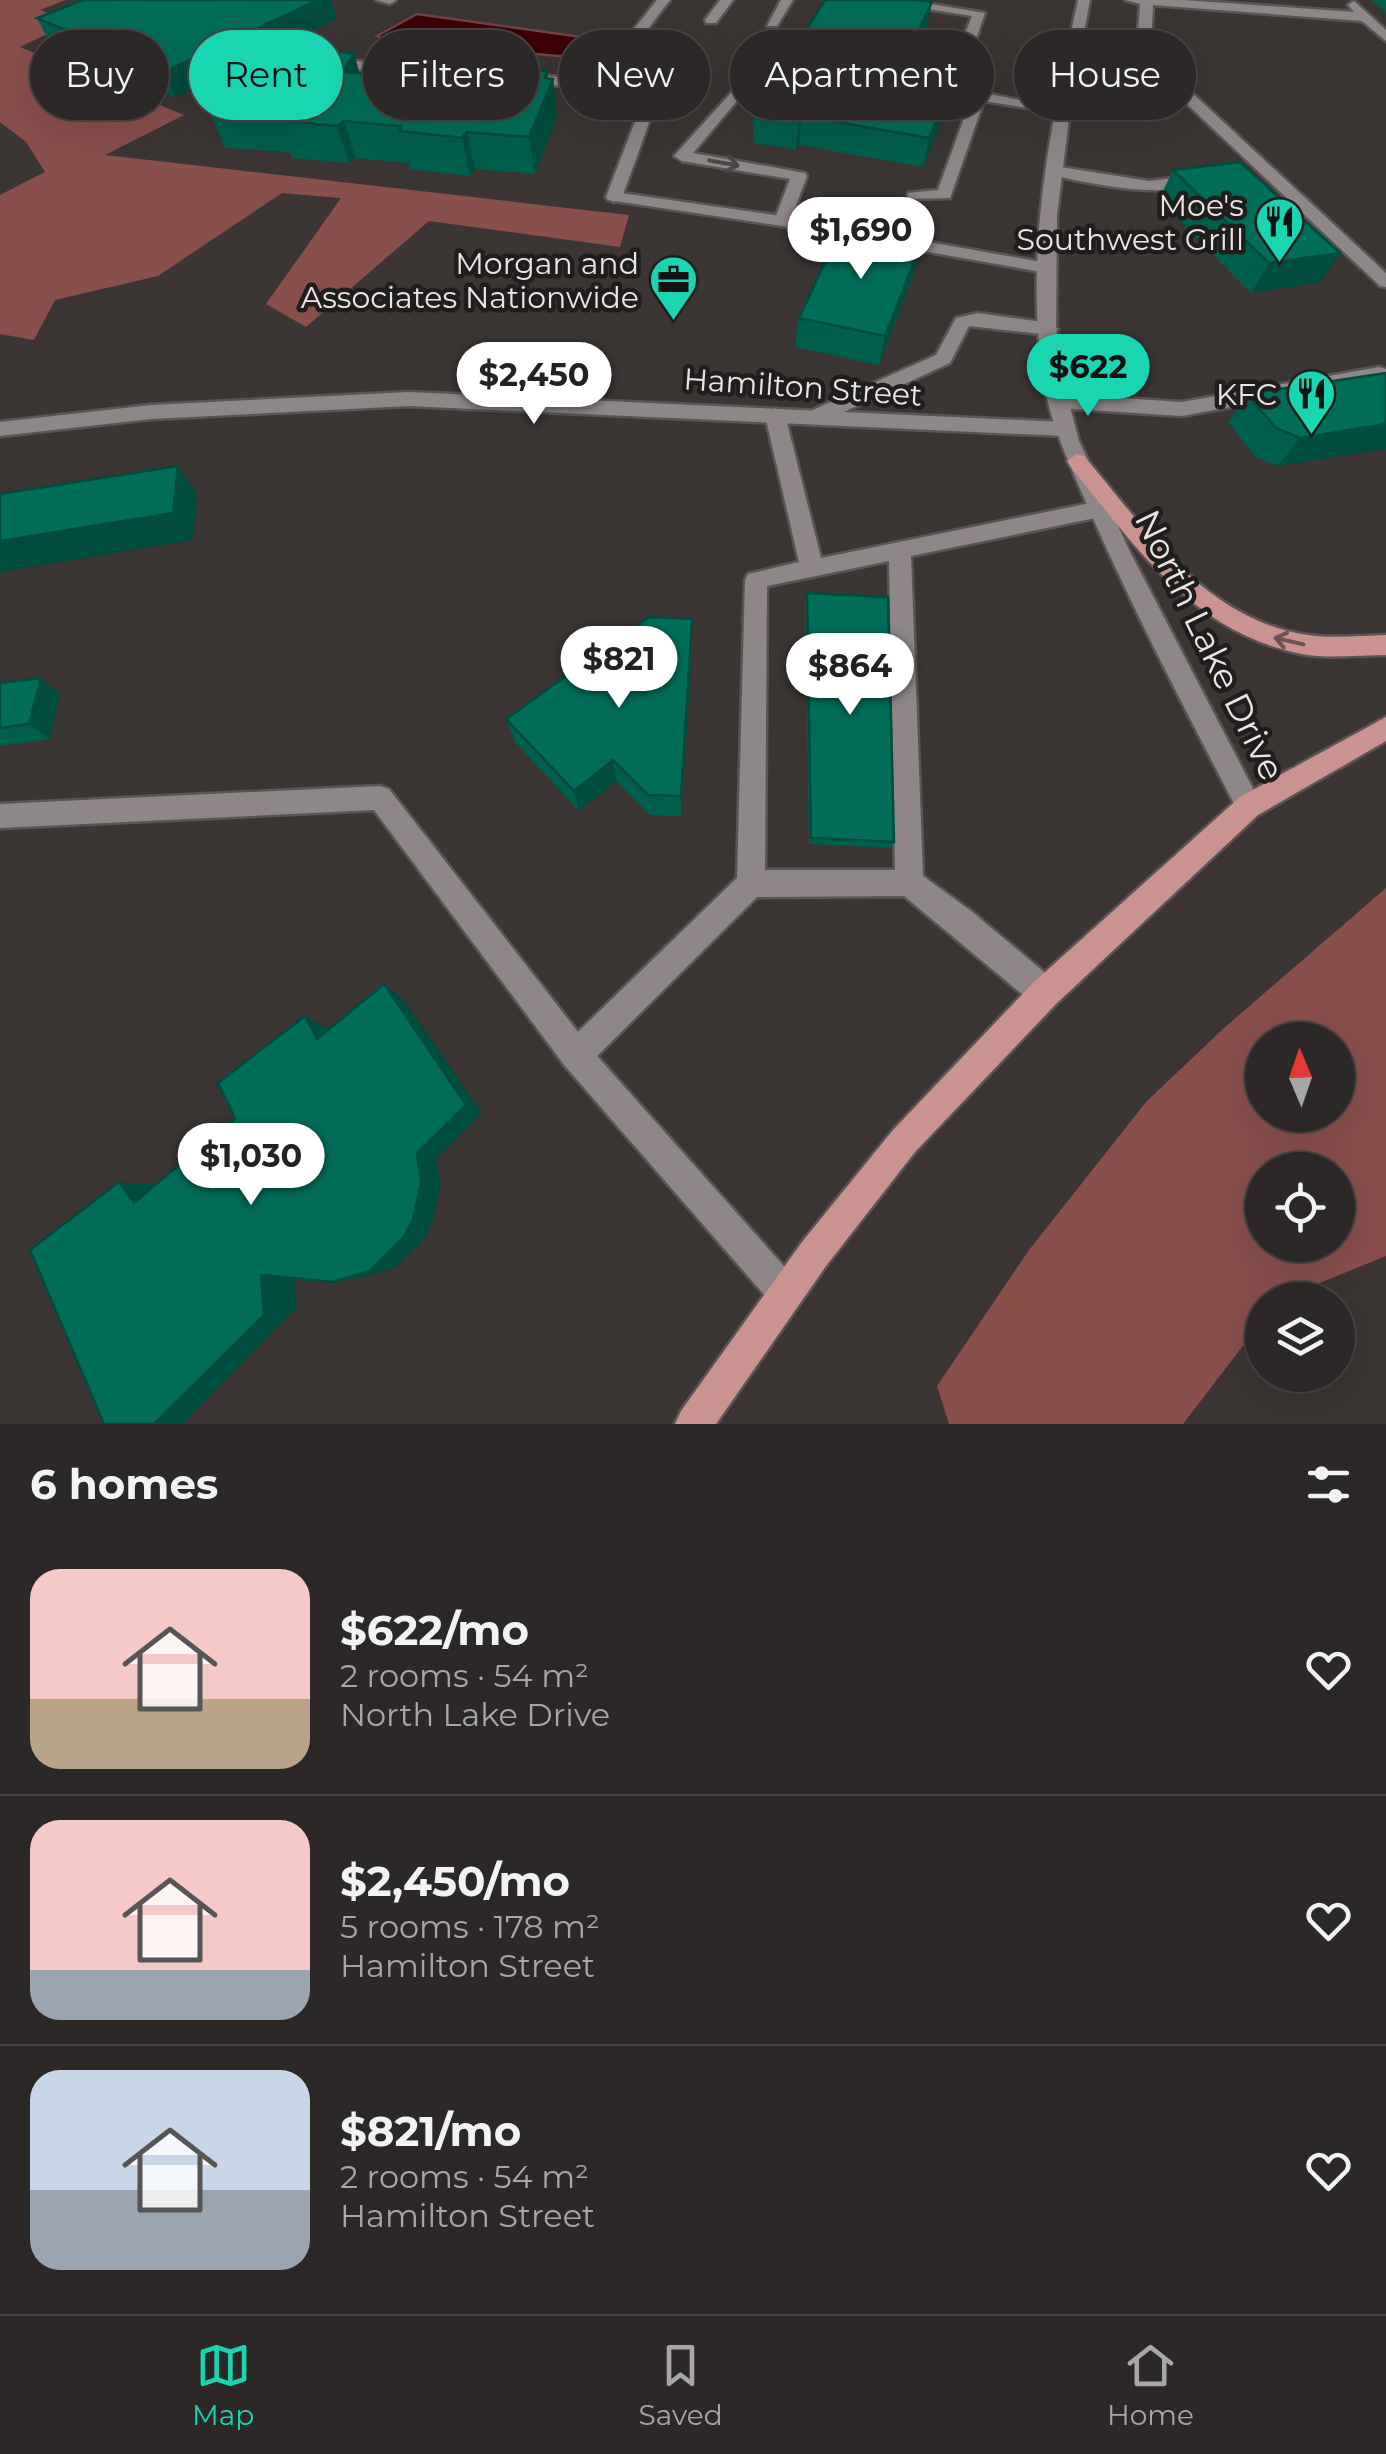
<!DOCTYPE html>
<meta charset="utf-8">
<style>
:root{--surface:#2c2827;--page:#383433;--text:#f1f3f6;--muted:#a6a6a7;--line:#484444;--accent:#1ad5b2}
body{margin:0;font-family:Montserrat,sans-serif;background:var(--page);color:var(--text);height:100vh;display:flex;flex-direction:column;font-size:38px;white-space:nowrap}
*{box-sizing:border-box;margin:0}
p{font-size:32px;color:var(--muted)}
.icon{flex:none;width:55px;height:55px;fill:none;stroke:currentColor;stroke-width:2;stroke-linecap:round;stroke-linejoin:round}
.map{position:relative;height:1424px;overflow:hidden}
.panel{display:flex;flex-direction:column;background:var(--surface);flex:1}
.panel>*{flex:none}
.hud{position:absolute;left:30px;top:30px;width:1328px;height:90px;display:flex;gap:20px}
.needle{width:65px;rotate:358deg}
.fabs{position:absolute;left:1245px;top:1022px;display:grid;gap:20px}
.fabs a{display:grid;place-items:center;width:110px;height:110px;border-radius:50%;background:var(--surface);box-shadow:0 10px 40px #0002,0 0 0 2px var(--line);font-size:50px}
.price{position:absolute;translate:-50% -85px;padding:0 22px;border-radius:35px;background:#fff;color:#222;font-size:32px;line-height:65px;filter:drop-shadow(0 2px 5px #0008)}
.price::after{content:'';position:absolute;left:50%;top:60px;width:30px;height:22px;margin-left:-15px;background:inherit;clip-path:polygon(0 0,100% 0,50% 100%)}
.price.on{background:var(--accent);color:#111}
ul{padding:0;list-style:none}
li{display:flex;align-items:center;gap:30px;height:250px;padding:0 30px}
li+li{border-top:2px solid var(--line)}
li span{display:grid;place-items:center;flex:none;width:280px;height:200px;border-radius:30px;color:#555}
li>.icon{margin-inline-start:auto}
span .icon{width:120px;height:120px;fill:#fffc;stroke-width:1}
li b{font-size:42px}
h2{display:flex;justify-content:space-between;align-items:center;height:120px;padding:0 30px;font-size:42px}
.chip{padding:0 35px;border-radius:45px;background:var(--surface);box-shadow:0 10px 40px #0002,0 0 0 2px var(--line);font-size:35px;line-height:90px}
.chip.on{background:var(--accent);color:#111}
.menu{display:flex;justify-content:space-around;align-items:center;height:140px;border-top:2px solid var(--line);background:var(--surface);font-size:28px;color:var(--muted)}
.menu a{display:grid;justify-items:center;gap:5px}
.menu .on{color:var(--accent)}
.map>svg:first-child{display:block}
.green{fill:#894f4b;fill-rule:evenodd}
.water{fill:#3d0105;stroke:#714548;stroke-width:2.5}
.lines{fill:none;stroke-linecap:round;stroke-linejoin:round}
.lane-casing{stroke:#5a5454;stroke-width:5}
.street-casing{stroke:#5a5454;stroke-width:5}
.secondary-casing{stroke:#5a5454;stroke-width:5}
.primary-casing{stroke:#5a5454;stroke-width:5}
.lane{fill:#8f8787;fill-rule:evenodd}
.street{fill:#8f8787;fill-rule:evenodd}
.secondary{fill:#8f8787;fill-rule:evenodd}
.primary{fill:#cb938f;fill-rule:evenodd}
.wall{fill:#005e4d}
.shaded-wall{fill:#004c3e}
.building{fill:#006d59;stroke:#004c3e;stroke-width:2.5}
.oneway{stroke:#4c4747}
.oneway2{stroke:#6d5250}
.labels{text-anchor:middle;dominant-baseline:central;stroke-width:9;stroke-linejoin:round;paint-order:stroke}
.far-poi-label{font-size:30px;fill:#e9e5e4;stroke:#201d1d;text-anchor:end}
.far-street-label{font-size:30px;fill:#e9e5e4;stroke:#201d1d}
.street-label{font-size:35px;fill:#e9e5e4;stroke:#201d1d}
</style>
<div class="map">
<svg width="1386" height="1424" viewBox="0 0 1386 1424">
<rect width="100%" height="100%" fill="#3b3534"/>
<g class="green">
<polygon points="0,0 66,0 40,10 72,22 20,47 184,115 105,155 629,215 620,247 429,221 306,327 266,304 341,198 282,193 158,276 55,300 34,340 0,334 0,195 45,172 26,142 0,122"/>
<path d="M1386 888V1256L1278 1300H1262V1321L1183 1424H949L937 1386 1029 1250 1146 1102 1224 1028ZM1262 1040H1338V1115H1262ZM1262 1170H1338V1245H1262Z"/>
</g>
<polygon class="water" points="417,14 603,40 614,46 592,59 390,41 377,36"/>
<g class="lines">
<defs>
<g id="lane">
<polygon points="657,0 670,0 647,30 645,40 666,76 622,197 614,202 606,197 646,93 343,68 336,64 343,60 649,84 652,76 631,40 634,29"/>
<polygon points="720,0 733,0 716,23 706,23 705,20"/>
<polygon points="781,0 793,0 777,26 767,26"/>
<polygon points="871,0 907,0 985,13 971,54 964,58 957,54 972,16"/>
<polygon points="1125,0 1183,0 1354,12 1348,5 1354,1 1386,30 1386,41 1362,21 1153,5 1151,45 1162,65 1386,273 1386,287 1380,286 1151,70 1137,45 1140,4"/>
<polygon points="764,56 769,57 769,63 693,153 805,173 807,176 790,221 782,226 774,221 790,179 682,161 674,156"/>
<polygon points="979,92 1070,110 1063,114 984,101 950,198 908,199 908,193 938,190 972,96"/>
<path d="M1054 166 1149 181 1197 175 1205 180C1173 202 1086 183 1048 174V168Z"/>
<polygon points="978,313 1049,323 1058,329 1049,335 969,326 950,363 820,423 806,423 806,413 936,355 956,318"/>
<polygon points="1379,367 1386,369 1386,386 1375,380 1182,416 1058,408 1048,401 1058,394 1182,402"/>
<path d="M775 408 785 415 821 558 1100 501 1111 509 1100 517 911 556 923 876 971 911 1056 982 1060 993 1056 1004 1045 1008 1034 1004 904 896 757 897 597 1056 798 1282 804 1294 798 1306 786 1312 774 1306 565 1066 374 810 0 828V804L380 786 389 789 578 1032 737 878 745 580 748 574 799 562 765 415ZM889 561 895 870H765L767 586Z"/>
</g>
<g id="street">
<polygon points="376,0 396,0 390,4"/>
<polygon points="614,192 782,216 1047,263 1056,268 1047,273 782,226 608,200 606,197"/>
<polygon points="409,392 1064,422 1074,429 1064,436 409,406 151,419 0,436 0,422 151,405"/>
</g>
<path id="secondary" d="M1078 0H1090L1071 103 1057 215 1056 327 1063 380 1079 441 1130 552 1262 806 1258 815 1249 818 1240 815C1187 713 1134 612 1088 507 1070 464 1050 424 1043 378 1024 252 1051 123 1078 0Z"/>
<g id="primary">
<path d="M1077 454 1084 456C1145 528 1202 615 1301 634 1328 639 1358 636 1386 635V655C1358 655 1329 659 1302 654 1193 633 1135 546 1070 466L1067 461Z"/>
<polygon points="1386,717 1386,741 1258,815 1056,1004 915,1152 826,1266 716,1424 675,1424 681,1411 802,1242 893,1130 1034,982 1240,797"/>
</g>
</defs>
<use href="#lane" class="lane-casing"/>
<use href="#street" class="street-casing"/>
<use href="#secondary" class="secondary-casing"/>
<use href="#primary" class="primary-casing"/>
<use href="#lane" class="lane"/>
<use href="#street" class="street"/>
<use href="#secondary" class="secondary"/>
<use href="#primary" class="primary"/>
</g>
<g class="wall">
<polygon points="83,0 331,0 337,19 278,47 360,73 464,82 553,79 557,116 535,174 475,169 470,176 410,169 408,163 356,158 349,163 292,158 290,152 225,148 209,111 248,61 175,97 50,43 37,18"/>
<polygon points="1372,0 1386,0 1386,13"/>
<polygon points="932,2 926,30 904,79 944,115 923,167 799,145 796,150 753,143 754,114"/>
<polygon points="1173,170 1320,282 1251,293 1159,199"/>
<polygon points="914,273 879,365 795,347 799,318"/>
<polygon points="1386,373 1278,466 1255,457 1228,422 1247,394"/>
<polygon points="807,593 894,842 891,848 809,844 805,602"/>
<polygon points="692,644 681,816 650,815 617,781 579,811 515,742 506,719"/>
<polygon points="0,683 60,694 50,739 0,746"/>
</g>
<g class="shaded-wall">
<polygon points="318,0 331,0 337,19 175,97 164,72"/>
<polygon points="932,2 926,30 892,106 897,77"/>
<polygon points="354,53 364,90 343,72"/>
<polygon points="547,71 549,87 553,79 557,116 535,174 529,137"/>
<polygon points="950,86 944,115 923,167 929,138"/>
<polygon points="802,116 799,145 796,150 799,121"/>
<polygon points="344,121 356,158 349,163 337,126"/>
<polygon points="467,132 475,169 470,176 462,138"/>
<polygon points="921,244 914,273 879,365 885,336"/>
<polygon points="1340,253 1320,282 1251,293 1269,263"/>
<polygon points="1386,424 1386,449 1278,466 1300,438"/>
<polygon points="178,466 197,494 193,540 0,572 0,541"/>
<polygon points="692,619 692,644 681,816 681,796"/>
<polygon points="41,678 60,694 50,739 29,724"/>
<polygon points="613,760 617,781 579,811 574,791"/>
<polygon points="384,984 404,1000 482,1113 436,1159 440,1185 433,1221 425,1238 395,1268 360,1278 333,1282"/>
<polygon points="305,1016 331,1030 317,1039"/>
<polygon points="119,1182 161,1185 134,1203"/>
<polygon points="294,1272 297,1308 182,1424 154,1424 261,1275"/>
</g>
<g class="building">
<polygon points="83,0 318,0 164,72 37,18"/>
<polygon points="825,0 915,0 932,2 897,77 950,86 929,138 802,116 799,121 754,114"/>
<polygon points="260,46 354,53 343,72 464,82 472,71 505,74 511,68 547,71 545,78 553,79 529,137 467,132 462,138 400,131 401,126 344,121 337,126 278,120 281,115 209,111"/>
<polygon points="1240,162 1340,253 1269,263 1173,170"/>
<polygon points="841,228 921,244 885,336 799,318"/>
<polygon points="1386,373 1386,424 1300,438 1276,428 1247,394"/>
<polygon points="178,466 173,513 0,541 0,494"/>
<polygon points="807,593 888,597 894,842 811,838"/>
<polygon points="649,617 692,619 681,796 648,795 613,760 574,791 506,719"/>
<polygon points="41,678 29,724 0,728 0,683"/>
<polygon points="384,984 466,1105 417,1153 421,1182 413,1220 403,1238 370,1271 333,1282 261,1275 264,1315 154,1424 104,1424 30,1250 119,1182 134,1203 235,1118 218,1083 305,1016 317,1039"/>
</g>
<defs><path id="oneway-shaft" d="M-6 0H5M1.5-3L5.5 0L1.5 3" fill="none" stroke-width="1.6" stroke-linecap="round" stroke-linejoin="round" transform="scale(2.5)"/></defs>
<use class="oneway" href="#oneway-shaft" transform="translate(724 163) rotate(10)"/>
<use class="oneway2" href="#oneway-shaft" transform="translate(1289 641) rotate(-167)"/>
<defs>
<symbol id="restaurant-pin" viewBox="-11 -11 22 30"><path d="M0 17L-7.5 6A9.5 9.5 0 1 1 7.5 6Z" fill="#1ad5b2" stroke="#201d1d"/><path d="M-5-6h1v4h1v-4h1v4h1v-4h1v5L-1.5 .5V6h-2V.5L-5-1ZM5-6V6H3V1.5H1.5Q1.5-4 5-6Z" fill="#111"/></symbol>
<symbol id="office-pin" viewBox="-11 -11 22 30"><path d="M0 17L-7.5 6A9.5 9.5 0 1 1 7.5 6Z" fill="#1ad5b2" stroke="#201d1d"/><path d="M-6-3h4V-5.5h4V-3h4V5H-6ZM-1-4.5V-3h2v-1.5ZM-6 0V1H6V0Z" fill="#111"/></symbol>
</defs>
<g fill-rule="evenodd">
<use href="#restaurant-pin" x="1252" y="194" width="55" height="75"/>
<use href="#office-pin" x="646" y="252" width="55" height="75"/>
<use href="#restaurant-pin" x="1284" y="366" width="55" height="75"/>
</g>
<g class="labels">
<g class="far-poi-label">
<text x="1244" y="205">Moe's<tspan x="1244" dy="34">Southwest Grill</tspan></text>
<text x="639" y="263">Morgan and<tspan x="639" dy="34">Associates Nationwide</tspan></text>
<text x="1277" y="394">KFC</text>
</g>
<g class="far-street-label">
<text transform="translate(803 387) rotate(4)">Hamilton Street</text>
</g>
<g class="street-label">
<text transform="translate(1210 645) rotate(64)">North Lake Drive</text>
</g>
</g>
</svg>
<div class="fabs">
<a><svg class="needle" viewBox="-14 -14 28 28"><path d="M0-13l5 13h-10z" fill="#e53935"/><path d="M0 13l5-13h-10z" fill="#a6a6a7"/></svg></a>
<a><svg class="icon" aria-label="locate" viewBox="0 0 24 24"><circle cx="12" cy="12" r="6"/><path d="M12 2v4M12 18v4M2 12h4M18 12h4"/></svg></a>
<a><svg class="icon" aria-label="layers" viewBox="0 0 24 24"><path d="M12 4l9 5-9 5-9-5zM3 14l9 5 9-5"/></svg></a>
</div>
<b class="price" style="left:861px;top:282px">$1,690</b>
<b class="price on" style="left:1088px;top:419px">$622</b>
<b class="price" style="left:534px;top:427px">$2,450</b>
<b class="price" style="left:619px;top:711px">$821</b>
<b class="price" style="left:850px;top:718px">$864</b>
<b class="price" style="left:251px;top:1208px">$1,030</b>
<div class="hud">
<a class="chip">Buy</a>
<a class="chip on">Rent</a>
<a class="chip">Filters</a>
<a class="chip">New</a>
<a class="chip">Apartment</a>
<a class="chip">House</a>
</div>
</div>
<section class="panel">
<h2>6 homes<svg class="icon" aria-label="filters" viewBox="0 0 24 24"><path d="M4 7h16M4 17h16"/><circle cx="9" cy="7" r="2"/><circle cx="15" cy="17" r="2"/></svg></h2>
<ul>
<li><span style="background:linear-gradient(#f6c9c9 65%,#b9a48a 0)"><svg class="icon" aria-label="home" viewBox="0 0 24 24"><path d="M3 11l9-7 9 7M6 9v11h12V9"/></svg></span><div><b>$622/mo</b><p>2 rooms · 54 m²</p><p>North Lake Drive</p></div><svg class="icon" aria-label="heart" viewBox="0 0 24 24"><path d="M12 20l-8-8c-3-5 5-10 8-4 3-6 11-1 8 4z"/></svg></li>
<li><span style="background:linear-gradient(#f6c9c9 75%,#9aa5b1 0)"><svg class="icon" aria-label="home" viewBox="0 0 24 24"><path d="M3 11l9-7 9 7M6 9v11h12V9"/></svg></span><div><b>$2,450/mo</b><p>5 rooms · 178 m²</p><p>Hamilton Street</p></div><svg class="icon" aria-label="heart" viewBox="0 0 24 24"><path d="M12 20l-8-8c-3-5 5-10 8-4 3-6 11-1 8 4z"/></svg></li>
<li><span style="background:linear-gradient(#c9d6e8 60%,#9aa5b1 0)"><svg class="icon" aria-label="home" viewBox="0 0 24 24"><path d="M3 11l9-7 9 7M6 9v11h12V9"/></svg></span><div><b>$821/mo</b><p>2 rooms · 54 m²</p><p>Hamilton Street</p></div><svg class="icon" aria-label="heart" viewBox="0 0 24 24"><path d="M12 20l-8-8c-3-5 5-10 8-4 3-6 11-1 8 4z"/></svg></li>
</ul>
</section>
<nav class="menu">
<a class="on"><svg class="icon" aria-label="map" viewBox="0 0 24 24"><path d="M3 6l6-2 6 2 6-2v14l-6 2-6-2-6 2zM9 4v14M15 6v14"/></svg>Map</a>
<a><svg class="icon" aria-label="saved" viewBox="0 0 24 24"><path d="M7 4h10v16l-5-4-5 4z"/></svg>Saved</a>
<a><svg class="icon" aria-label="home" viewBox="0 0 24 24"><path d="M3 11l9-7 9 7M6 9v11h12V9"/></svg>Home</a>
</nav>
